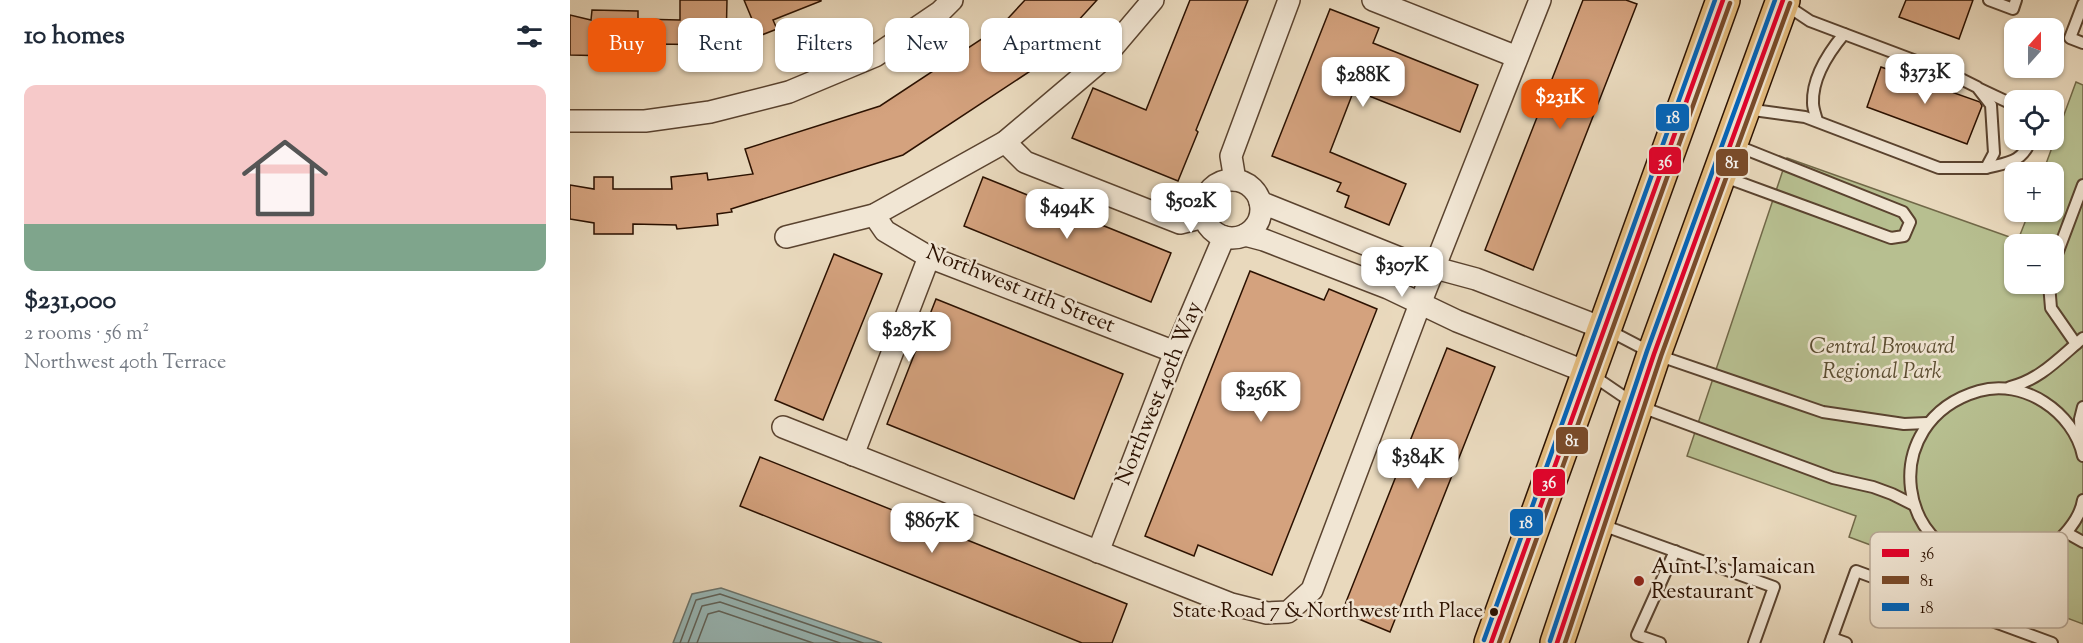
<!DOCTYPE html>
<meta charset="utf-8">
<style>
:root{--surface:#fff;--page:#f6f6f7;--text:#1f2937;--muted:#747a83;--accent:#ea580c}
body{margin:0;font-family:"Sorts Mill Goudy",serif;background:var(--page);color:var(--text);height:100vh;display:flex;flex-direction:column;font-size:22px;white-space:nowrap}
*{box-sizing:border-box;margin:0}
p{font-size:20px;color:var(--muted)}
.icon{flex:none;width:33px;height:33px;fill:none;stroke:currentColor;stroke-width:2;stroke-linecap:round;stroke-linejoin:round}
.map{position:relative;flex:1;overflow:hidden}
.sheet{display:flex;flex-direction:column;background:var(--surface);width:570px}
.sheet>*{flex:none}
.top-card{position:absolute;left:18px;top:18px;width:570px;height:54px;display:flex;gap:12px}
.needle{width:39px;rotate:21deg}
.buttons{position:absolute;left:1434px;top:18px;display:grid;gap:12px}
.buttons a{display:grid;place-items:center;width:60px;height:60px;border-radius:12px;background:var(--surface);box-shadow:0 2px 4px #0004;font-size:30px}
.price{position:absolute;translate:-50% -51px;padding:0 14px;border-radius:12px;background:#fff;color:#222;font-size:20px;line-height:39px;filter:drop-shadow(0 2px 3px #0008)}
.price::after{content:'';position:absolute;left:50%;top:36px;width:18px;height:14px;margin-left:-9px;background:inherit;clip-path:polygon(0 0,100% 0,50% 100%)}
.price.selected{background:var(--accent);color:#fff}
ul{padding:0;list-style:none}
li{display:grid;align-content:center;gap:12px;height:318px;padding:0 24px}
li span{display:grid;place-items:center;height:186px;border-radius:12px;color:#555}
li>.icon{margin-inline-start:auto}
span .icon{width:108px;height:108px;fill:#fffc;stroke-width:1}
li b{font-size:26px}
h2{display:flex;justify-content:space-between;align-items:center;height:72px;padding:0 24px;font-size:26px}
.chip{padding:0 21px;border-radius:12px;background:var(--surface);box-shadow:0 2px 4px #0004;font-size:21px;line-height:54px}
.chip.selected{background:var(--accent);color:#fff}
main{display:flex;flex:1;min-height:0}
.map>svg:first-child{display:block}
.green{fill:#b7bf90;stroke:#716848;stroke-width:1.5;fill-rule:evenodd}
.water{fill:#99b9b8;stroke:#6d766e;stroke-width:1.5}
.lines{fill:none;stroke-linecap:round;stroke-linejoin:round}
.shore{stroke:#62655c;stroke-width:1.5}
.building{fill:#d4a27e;stroke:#2b1100;stroke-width:1.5}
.service-casing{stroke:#5a432f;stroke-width:14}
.minor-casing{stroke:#5a432f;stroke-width:24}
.primary-casing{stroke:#2b1100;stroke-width:36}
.service{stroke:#f1e6d4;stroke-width:10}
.minor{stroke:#f1e6d4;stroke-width:21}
.primary{stroke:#e4bc7e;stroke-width:33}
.bus-1-casing{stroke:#f1e6d4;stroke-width:9}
.bus-2-casing{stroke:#f1e6d4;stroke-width:9}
.bus-3-casing{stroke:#f1e6d4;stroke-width:9}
.bus-1{stroke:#e4002b;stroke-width:4.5}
.bus-2{stroke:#7a4b2a;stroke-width:4.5}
.bus-3{stroke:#0065bd;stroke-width:4.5}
.poi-dot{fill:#8f2418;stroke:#f1e6d4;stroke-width:2}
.bus-dot{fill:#2b1100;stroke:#f1e6d4;stroke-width:2}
.labels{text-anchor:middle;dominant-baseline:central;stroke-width:5;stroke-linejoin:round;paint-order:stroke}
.bus-label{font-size:20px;fill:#2b1100;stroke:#f1e6d4;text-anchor:end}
.street-label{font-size:22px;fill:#2b1100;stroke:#f1e6d4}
.park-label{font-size:22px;font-style:italic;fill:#5c4e32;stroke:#f1e6d4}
.poi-label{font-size:22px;fill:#2b1100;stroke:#f1e6d4;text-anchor:start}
.key{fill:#f1e6d4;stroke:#b6a694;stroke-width:1.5}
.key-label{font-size:16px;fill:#2b1100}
.line-badge{stroke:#f1e6d4;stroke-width:2}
.badge-label{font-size:16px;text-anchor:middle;font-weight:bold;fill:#fff}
</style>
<main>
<section class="sheet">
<h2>10 homes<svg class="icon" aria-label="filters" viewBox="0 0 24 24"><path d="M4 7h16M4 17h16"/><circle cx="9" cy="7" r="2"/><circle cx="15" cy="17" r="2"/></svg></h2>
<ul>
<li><span style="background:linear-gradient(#f6c9c9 75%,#7fa58c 0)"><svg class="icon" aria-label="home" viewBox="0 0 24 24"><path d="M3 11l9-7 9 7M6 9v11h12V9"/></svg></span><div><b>$231,000</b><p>2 rooms · 56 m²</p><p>Northwest 40th Terrace</p></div></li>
</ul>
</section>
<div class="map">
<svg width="1513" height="643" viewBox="0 0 1513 643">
<rect width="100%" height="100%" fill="#e9d9bd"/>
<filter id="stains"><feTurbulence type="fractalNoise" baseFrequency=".00333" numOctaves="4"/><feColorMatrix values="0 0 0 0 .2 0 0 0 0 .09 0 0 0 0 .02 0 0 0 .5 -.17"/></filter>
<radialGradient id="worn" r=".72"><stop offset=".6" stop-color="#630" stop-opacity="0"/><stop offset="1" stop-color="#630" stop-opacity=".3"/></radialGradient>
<path class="green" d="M1506 82 1513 85V624L1279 537 1286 516 1117 456 1217 158 1448 240 1459 212H1484V172H1473ZM1444 244H1484V284H1444Z"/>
<polygon class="water" points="151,588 312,643 103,643 122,594"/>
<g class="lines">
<g class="shore">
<polyline points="110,643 126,600 150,594 293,643"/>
<polyline points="118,643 132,606 150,602 270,643"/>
<polyline points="127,643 138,614 149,611 243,643"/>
</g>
</g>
<g class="building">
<polygon points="110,0 157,0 156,45 84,44 84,57 0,55 0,15 21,20 22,10 68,11 68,19 110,20"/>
<polygon points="174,0 251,0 251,1 203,20 207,29 189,36"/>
<polygon points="455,0 527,0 465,68 333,155 161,209 162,212 147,214 148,225 107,229 106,225 63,224 63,234 24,234 24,223 0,219 0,185 24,189 24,177 43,177 43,189 102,189 101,177 137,173 138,180 183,174 175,149 310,106 430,27"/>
<polygon points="620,0 678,0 626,130 628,132 608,181 502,138 523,88 576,110"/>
<polygon points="1013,0 1056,0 1067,4 963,270 915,250"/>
<polygon points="1336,0 1403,0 1389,39 1329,17"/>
<polygon points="760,9 809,28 803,43 908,85 890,132 784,90 760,152 836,184 819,225 775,207 779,196 767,191 771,183 702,156"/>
<polygon points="1311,67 1410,102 1412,106 1397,144 1297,107"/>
<polygon points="413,177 601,253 581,302 394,226"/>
<polygon points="264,254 312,274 253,420 205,400"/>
<polygon points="680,271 754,300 759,289 807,309 702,575 628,545 624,556 575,536"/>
<polygon points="366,299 553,374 504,499 317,424"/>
<polygon points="877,348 925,367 820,632 772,612"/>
<polygon points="190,457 557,604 542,643 512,643 170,506"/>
</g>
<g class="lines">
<defs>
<g id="service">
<polyline points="1419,0 1443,9 1446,0"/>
<polyline points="1513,4 1500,38 1513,43"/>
<polyline points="1410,89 1444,105"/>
<polyline points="1176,109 1235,117 1369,168 1416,168 1424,153 1421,105 1407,87 1383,75 1240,21 1216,5"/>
<path d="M1247 121C1246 116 1243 109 1243 103 1242 77 1259 52 1274 34"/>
<path d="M1416 168C1439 162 1451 163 1461 140"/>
<polyline points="1152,176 1321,238 1334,236 1340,222 1333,212 1165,145"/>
<polyline points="1484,262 1513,185"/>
<polyline points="1479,284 1481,308 1506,344"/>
<polyline points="1038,330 1084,354 1253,412 1334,424 1357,423"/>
<polyline points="1022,375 1066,405 1263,478 1303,487 1322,494 1344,505"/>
<path d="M1440 387C1470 380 1490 357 1513 338"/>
<polyline points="1511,442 1510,419 1513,407"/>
<path d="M1513 456C1504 412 1453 378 1409 391 1305 421 1325 564 1429 564 1447 564 1466 560 1480 548 1494 536 1510 520 1513 500"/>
<polyline points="1032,525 1204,587 1184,643"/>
<polyline points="1497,533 1513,542"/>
<polyline points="1262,638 1276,643"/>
<polyline points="1090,643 1067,635 1105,551"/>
<polyline points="1260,643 1286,571 1482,643"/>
</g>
<g id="minor">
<polyline points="803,0 947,57"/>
<polyline points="0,121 75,121 140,112 219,92 305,56 370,12 382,0"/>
<polyline points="435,142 455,162 610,223 634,217"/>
<polyline points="665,180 661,156 719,0"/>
<circle cx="662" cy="209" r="29"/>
<polyline points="690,202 832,259 906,279 1035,329"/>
<polyline points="304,215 315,231 359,257 605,352"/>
<polyline points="675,235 694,240 818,288 887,321 1019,373"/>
<polyline points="216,237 304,215 435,142 533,59 583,0"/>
<polyline points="213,427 661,604 697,613 718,612 742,590 850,304 970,0"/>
<polyline points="283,455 359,257"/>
<polyline points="528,552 605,352 654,237"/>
</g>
<g id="primary">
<polyline points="921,643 1153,0"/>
<polyline points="987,643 1084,354 1213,0"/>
</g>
</defs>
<use href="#service" class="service-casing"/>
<use href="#minor" class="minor-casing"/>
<use href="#primary" class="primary-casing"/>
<use href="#service" class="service"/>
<use href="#minor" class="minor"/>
<use href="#primary" class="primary"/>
<defs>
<g id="bus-1">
<polyline points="921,643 1153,0"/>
<polyline points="987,643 1084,354 1213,0"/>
</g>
<g id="bus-2">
<polyline points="929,643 1160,3"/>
<polyline points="995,643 1091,356 1220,3"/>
</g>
<g id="bus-3">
<polyline points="914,640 1145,0"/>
<polyline points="980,641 1077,351 1205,0"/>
</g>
</defs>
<use href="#bus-1" class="bus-1-casing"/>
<use href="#bus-2" class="bus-2-casing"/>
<use href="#bus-3" class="bus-3-casing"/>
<use href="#bus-1" class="bus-1"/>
<use href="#bus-2" class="bus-2"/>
<use href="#bus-3" class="bus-3"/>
</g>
<circle class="poi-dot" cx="1069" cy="581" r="6"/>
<circle class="bus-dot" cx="924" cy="612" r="5"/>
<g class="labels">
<g class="bus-label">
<text x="913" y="612">State Road 7 &amp; Northwest 11th Place</text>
</g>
<g class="street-label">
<text transform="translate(450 290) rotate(22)">Northwest 11th Street</text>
<text transform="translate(590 394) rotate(-68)">Northwest 40th Way</text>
</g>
<g class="park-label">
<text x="1312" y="348">Central Broward<tspan x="1312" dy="25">Regional Park</tspan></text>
</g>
<g class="poi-label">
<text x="1081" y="568">Aunt I's Jamaican<tspan x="1081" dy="25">Restaurant</tspan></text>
</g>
</g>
<rect x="1300" y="532" width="198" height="96" rx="9" class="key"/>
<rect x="1312" y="549" width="27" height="8" fill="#e4002b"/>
<rect x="1312" y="576" width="27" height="8" fill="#7a4b2a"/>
<rect x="1312" y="603" width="27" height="8" fill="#0065bd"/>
<g class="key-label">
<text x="1350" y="559">36</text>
<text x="1350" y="586">81</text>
<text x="1350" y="613">18</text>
</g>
<g class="line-badge">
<rect x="1085" y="103" width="35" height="29" rx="6" fill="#0065bd"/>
<rect x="1078" y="146" width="34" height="29" rx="6" fill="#e4002b"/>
<rect x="1145" y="148" width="34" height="29" rx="6" fill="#7a4b2a"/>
<rect x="985" y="426" width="34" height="29" rx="6" fill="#7a4b2a"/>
<rect x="962" y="468" width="34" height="29" rx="6" fill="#e4002b"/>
<rect x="939" y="508" width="35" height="29" rx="6" fill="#0065bd"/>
</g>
<g class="badge-label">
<text x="1103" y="123">18</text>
<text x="1095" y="167">36</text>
<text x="1162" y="168">81</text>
<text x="1002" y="446">81</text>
<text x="979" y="488">36</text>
<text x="956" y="528">18</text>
</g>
<rect width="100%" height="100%" filter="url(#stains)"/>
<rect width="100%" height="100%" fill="url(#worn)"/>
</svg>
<div class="buttons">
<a><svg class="needle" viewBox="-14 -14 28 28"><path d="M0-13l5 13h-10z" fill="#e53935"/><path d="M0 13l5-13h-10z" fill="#747a83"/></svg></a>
<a><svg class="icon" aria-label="locate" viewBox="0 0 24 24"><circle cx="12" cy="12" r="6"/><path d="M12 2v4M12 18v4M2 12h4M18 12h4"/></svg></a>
<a>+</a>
<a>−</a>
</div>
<b class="price" style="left:1355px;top:105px">$373K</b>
<b class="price" style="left:793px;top:108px">$288K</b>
<b class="price selected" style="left:990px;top:130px">$231K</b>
<b class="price" style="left:621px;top:234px">$502K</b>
<b class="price" style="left:497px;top:240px">$494K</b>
<b class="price" style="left:832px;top:298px">$307K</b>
<b class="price" style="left:339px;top:363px">$287K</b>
<b class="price" style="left:691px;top:423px">$256K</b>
<b class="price" style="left:848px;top:490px">$384K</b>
<b class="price" style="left:362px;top:554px">$867K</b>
<div class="top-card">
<a class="chip selected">Buy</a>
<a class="chip">Rent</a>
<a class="chip">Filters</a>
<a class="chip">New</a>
<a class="chip">Apartment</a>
</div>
</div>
</main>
